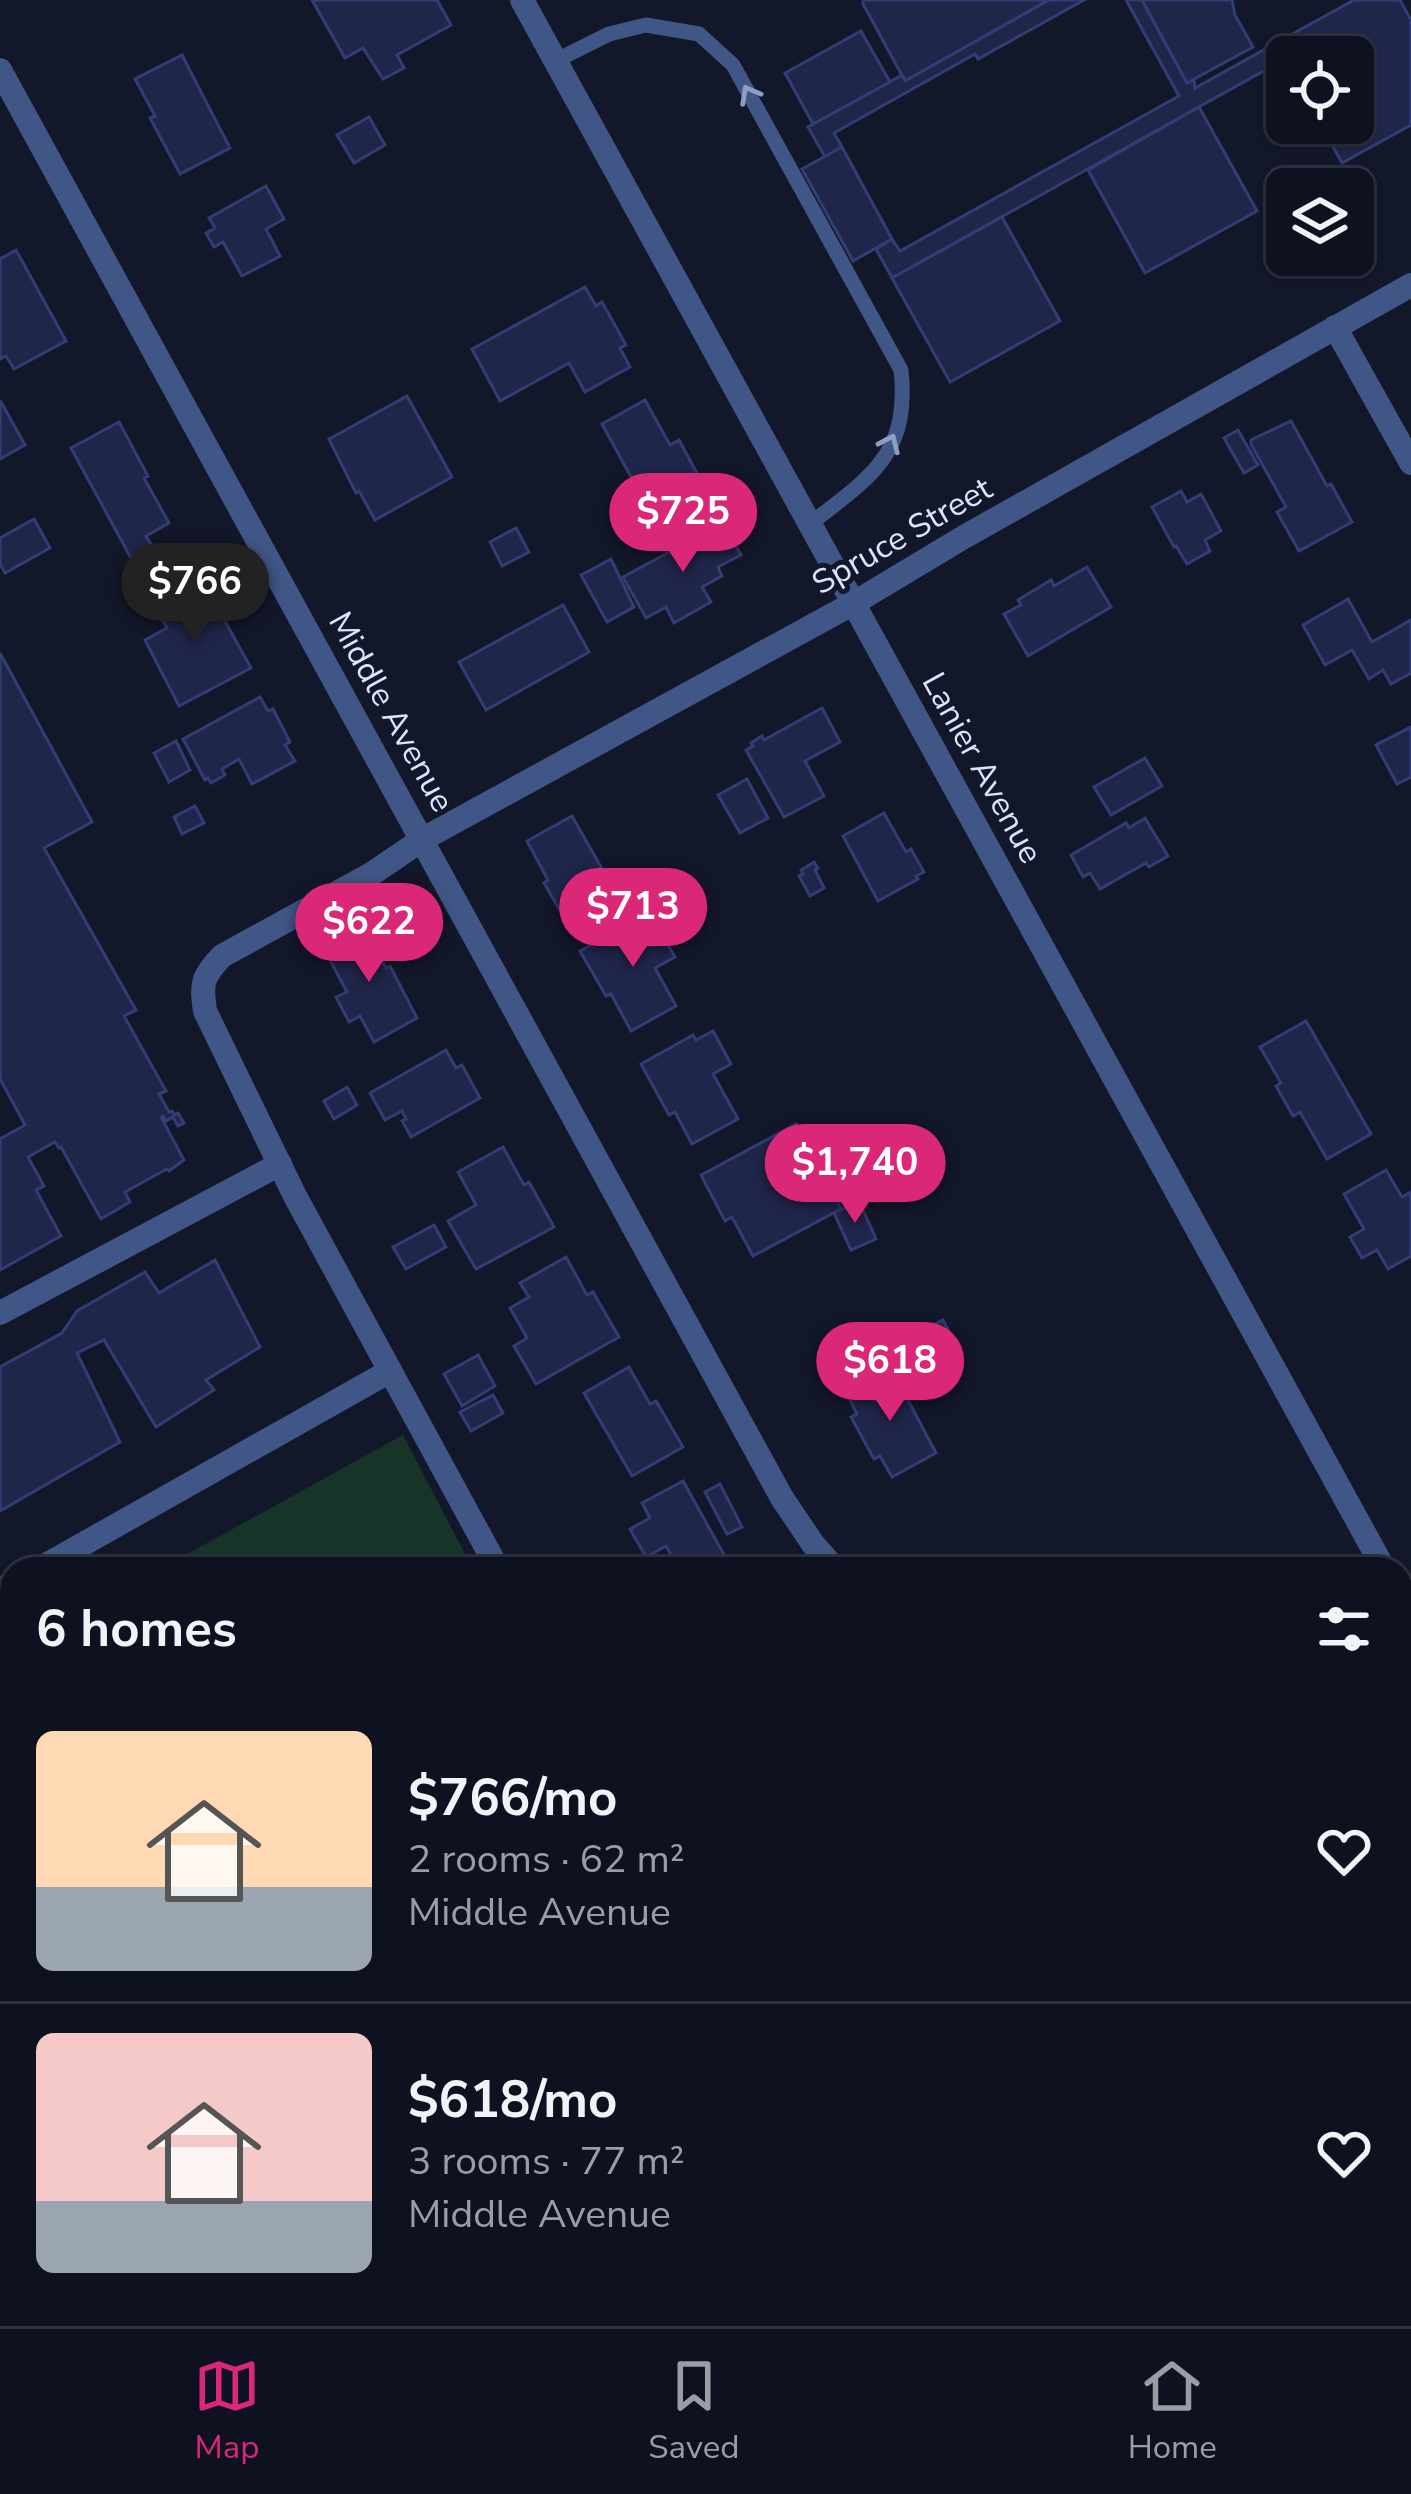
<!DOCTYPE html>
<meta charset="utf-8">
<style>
:root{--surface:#0e1120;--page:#1c1f2d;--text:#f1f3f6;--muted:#9b9da5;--line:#2e313e;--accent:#db2777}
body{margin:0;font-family:"Nunito Sans",sans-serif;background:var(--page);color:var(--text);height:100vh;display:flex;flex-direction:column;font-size:45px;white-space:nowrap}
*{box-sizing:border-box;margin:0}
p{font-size:39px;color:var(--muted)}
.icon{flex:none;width:66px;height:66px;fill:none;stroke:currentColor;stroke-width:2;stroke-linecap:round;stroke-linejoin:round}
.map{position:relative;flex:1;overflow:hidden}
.side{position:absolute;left:0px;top:1557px;width:1413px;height:771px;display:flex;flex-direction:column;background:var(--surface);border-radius:36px 36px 0 0;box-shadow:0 3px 9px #0004,0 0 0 3px var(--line)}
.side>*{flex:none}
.tools{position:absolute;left:1266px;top:36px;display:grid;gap:24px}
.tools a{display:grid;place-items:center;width:108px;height:108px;border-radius:18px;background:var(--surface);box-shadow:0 3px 9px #0004,0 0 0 3px var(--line);font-size:60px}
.price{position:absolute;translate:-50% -102px;padding:0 27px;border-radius:42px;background:var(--accent);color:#fff;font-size:39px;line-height:78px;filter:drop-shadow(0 3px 6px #0008)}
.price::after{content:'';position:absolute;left:50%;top:72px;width:36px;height:27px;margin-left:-18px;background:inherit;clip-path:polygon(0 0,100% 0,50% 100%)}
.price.on{background:#222;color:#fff}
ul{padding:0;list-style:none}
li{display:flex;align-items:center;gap:36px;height:300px;padding:0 36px}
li+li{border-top:3px solid var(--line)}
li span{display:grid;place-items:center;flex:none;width:336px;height:240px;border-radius:18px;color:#555}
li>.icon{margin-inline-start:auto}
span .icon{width:144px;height:144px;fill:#fffc;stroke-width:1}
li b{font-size:51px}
h2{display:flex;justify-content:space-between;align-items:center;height:144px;padding:0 36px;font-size:51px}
.dock{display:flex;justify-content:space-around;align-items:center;height:168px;border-top:3px solid var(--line);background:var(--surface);font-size:33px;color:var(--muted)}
.dock a{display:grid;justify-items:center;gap:6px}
.dock .on{color:var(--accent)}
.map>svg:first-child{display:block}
.green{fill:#163428}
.building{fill:#20264a;stroke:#333d75;stroke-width:3}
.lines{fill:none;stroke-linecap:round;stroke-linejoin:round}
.lane{stroke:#405686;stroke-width:15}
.street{stroke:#405686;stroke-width:24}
.secondary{stroke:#7aa2f8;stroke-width:24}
.oneway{stroke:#8e9ec2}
.labels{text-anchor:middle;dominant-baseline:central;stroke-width:10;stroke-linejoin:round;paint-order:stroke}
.street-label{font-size:33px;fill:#dde5fd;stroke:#13172a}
</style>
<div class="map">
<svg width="1411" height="2326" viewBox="0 0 1411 2326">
<rect width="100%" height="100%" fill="#13172a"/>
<g class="green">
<polygon points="403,1435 473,1569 160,1569"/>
<polygon points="12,1651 12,2020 0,1998 0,1658"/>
<polygon points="12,2259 12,2316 125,2316 131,2326 0,2326 0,2265"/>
<polygon points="174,2316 333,2316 314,2326 180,2326"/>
<polygon points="403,2316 865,2316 871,2326 409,2326"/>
</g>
<g class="building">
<polygon points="312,0 437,0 451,25 397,55 404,68 383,79 363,48 345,58"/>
<polygon points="863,0 1049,0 905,81 863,4"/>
<polygon points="1049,0 1084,0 978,59 975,54 834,133 842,147 825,157 808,127 902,75 905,81"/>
<polygon points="1126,0 1142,0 1187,83 1194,80 1195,88 1276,43 1285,59 892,278 876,249 892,239 900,251 1179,96"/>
<polygon points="1142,0 1232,0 1235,15 1253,47 1187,83"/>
<polygon points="1354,0 1400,0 1411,20 1411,125 1342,163 1320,123 1353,123 1353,57 1287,57 1287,63 1276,43"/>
<polygon points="861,31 890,82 813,124 785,73"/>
<polygon points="182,55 230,148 180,174 150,118 155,116 135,79"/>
<polygon points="1199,107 1257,211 1145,273 1088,170"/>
<polygon points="369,117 385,145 354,163 337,135"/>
<polygon points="842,147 892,239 853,261 802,169"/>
<polygon points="266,186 284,219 266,229 280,256 242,276 223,242 214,247 206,233 215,228 209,218"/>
<polygon points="1002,217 1060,321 950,382 892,278"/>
<polygon points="16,250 66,341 14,369 6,356 0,359 0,259"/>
<polygon points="585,287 596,306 602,302 626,345 620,348 630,367 585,392 569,363 500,401 472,349"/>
<polygon points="407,396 452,477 375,520 359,491 356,493 329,439"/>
<polygon points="645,400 670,445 679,440 700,479 648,508 602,424"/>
<polygon points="1,402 25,445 0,459 0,403"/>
<polygon points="1291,421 1327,486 1331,484 1352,522 1299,551 1277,512 1286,507 1251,444 1251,440"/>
<polygon points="119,422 148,476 144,478 169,523 146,536 153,548 132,560 71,448"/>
<polygon points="1238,430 1258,465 1244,473 1224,438"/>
<polygon points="1181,491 1187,502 1201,494 1221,531 1205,540 1210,551 1187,564 1176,546 1174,547 1152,507"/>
<polygon points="34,519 50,548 5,573 0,564 0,538"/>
<polygon points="723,523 741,555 718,567 722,576 702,587 711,602 674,623 666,607 646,618 623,577"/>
<polygon points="516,528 529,552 502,566 490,542"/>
<polygon points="611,559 634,607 607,622 581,575"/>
<polygon points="1087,567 1111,607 1028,656 1004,614 1021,605 1018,600 1051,580 1054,586"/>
<polygon points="202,580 251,668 179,706 145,640 167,628 155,604"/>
<polygon points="1348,599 1372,642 1411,620 1411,673 1391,684 1383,670 1369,679 1352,650 1325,665 1303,625"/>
<polygon points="563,605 589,652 486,710 459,662"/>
<polygon points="0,653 92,822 44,848 136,1010 124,1016 166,1091 159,1094 169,1112 172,1111 174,1115 178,1113 184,1123 178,1126 173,1117 166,1121 163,1116 161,1117 184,1160 169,1171 167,1169 125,1192 130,1202 101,1219 61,1147 59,1148 55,1142 28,1157 44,1186 36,1190 61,1236 0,1270 0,1139 25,1125 0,1079"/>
<polygon points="260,697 268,711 273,709 290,742 285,745 295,761 252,784 239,759 222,769 225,775 211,783 208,778 205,780 183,739"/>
<polygon points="822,708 840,742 805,761 824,796 784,817 746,750 753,746 751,743 762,736 764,740"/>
<polygon points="1411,727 1411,777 1397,784 1376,745"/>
<polygon points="176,741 190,770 169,782 154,753"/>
<polygon points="1145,758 1162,786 1111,815 1094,787"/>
<polygon points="747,779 768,818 740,833 718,795"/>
<polygon points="195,806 204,823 182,834 174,817"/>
<polygon points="884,813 906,852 911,849 924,872 916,876 918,879 878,901 843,836"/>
<polygon points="572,816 618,897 568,924 544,883 548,880 527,841"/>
<polygon points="1145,818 1168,856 1149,867 1146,863 1100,889 1090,873 1083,877 1071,855 1126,823 1129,828"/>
<polygon points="814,862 818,868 815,870 824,888 810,896 799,876 803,874 801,870"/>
<polygon points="650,913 675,957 655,968 676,1006 631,1031 611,994 606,996 580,951"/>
<polygon points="364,925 386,968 390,966 417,1018 374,1042 360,1016 349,1022 336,997 347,992 323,947"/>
<polygon points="1306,1021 1371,1134 1327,1159 1300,1112 1293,1116 1276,1086 1281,1083 1260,1047"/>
<polygon points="713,1031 731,1064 713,1074 738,1119 692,1144 675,1112 669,1115 641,1064 693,1035 696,1040"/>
<polygon points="446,1050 456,1068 462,1065 480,1098 411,1137 402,1121 406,1119 402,1111 385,1120 370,1093"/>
<polygon points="347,1087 357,1105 334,1119 324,1101"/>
<polygon points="796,1124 841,1209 753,1256 732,1217 725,1221 701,1175"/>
<polygon points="503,1147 524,1185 529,1182 554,1227 476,1269 448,1221 476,1205 458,1172"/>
<polygon points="1386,1170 1402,1197 1411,1192 1411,1256 1388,1269 1377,1250 1362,1258 1350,1237 1364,1229 1344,1194"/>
<polygon points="859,1201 876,1239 851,1250 834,1213"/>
<polygon points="434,1225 446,1247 406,1269 393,1247"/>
<polygon points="566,1257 587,1295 593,1292 619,1337 536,1384 514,1346 527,1338 510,1308 529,1297 520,1283"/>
<polygon points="215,1260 260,1347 206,1380 214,1390 156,1427 104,1340 77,1353 120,1442 0,1511 0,1367 62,1333 77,1311 145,1272 159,1293"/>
<polygon points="943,1320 956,1345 940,1354 927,1328"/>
<polygon points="478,1355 495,1386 462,1406 444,1374"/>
<polygon points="629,1367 650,1404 656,1401 683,1447 632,1476 584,1393"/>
<polygon points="892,1370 936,1453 892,1477 880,1456 874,1459 851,1417 857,1414 847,1394"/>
<polygon points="493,1395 503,1413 471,1431 460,1412"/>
<polygon points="683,1481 727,1560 711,1569 679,1569 666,1546 646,1557 630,1529 650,1518 642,1503"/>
<polygon points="720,1484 742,1527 727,1534 705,1492"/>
<polygon points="1411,1822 1411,1998 1401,1980 1401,1827"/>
</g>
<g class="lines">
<path class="lane" d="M555 61 609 34 646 25 699 34 733 65 901 370C910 455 870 477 810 524"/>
<g class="street">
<polyline points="522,0 1384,1569"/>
<polyline points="0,70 782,1498 813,1544 835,1569"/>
<polyline points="1335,327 1411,463"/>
<polyline points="0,1313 280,1164"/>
<polyline points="39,1569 390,1371"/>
<path d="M498 1569 295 1196 205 1011C201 983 202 977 222 956L373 873 423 839 854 603 964 537 1411 285"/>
<polyline points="0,1589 12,1584"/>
<polyline points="1401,1600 1411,1618"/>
<polyline points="908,2316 913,2326"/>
<polyline points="1178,2316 1183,2326"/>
</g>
<g class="secondary">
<polyline points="1401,2130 1411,2124"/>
<polyline points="1054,2326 1072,2316"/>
</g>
</g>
<defs><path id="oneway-chevron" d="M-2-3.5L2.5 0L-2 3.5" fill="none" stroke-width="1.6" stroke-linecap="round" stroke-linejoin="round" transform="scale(3)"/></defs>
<g class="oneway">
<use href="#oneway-chevron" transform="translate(749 94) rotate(-119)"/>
<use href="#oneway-chevron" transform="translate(890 443) rotate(-66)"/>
</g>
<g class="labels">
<g class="street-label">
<text transform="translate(902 536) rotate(-30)">Spruce Street</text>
<text transform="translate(391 712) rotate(61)">Middle Avenue</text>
<text transform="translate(982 768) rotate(61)">Lanier Avenue</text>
</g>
</g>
</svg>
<div class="tools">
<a><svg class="icon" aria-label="locate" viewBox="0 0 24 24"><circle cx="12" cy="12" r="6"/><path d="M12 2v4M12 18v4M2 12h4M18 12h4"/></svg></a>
<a><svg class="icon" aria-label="layers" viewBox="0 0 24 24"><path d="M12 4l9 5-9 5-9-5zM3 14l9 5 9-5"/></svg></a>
</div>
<b class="price" style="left:683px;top:575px">$725</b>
<b class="price on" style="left:195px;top:645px">$766</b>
<b class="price" style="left:633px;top:970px">$713</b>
<b class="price" style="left:369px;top:985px">$622</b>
<b class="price" style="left:855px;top:1226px">$1,740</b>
<b class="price" style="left:890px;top:1424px">$618</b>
<section class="side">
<h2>6 homes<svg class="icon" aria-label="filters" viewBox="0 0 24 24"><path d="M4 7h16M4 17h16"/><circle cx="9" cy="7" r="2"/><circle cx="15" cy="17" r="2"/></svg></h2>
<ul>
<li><span style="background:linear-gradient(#ffd9b3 65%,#9aa5b1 0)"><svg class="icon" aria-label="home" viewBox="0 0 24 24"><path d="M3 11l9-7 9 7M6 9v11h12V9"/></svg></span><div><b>$766/mo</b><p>2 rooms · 62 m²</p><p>Middle Avenue</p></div><svg class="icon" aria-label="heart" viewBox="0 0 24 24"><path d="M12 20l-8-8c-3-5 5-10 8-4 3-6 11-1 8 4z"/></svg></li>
<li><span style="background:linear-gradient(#f6c9c9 70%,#9aa5b1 0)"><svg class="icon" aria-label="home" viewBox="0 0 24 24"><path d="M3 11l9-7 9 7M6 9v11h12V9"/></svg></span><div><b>$618/mo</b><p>3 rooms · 77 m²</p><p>Middle Avenue</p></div><svg class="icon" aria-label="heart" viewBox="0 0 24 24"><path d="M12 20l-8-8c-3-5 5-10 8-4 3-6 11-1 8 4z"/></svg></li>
</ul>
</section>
</div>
<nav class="dock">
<a class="on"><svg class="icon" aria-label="map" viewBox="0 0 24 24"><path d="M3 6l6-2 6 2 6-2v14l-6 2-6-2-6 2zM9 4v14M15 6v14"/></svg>Map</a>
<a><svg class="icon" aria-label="saved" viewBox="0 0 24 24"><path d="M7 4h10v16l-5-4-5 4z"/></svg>Saved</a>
<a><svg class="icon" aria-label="home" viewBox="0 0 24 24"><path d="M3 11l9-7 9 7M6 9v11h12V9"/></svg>Home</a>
</nav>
